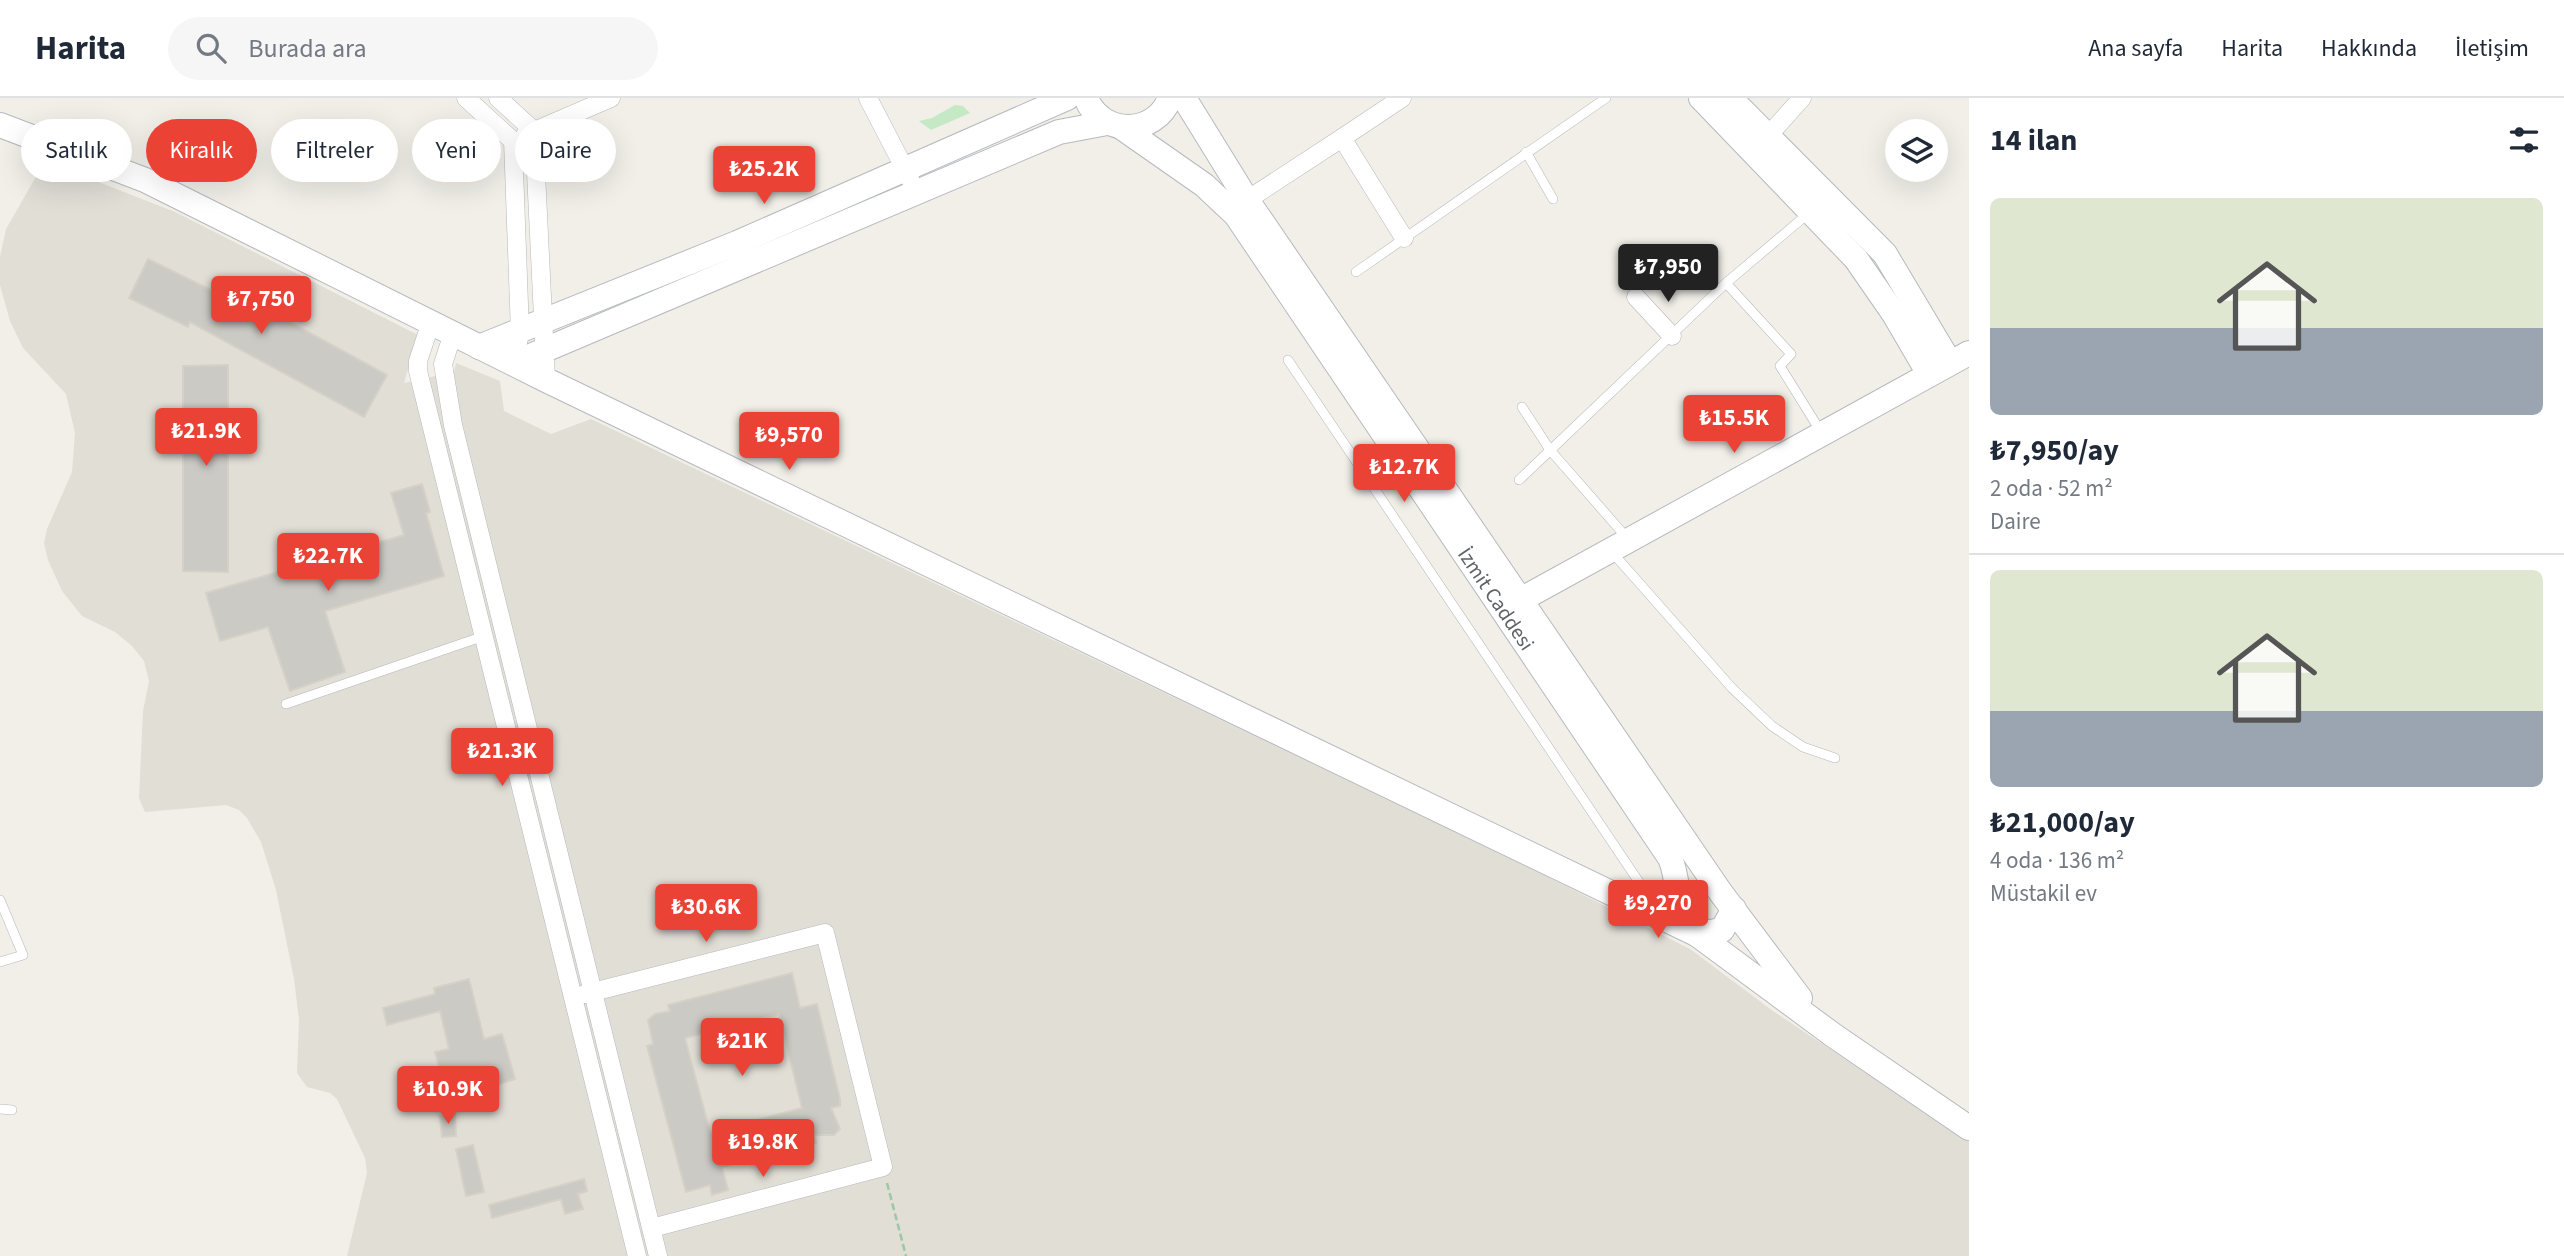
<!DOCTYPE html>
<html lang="tr">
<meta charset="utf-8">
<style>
:root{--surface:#fff;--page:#f6f6f7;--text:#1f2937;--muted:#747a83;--line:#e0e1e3;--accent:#ea4335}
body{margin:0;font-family:"Source Sans 3",sans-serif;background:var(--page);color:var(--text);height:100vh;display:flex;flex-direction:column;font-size:26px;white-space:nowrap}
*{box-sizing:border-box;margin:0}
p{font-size:23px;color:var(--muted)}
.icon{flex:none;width:38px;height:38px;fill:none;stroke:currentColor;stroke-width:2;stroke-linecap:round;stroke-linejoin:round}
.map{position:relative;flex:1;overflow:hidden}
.panel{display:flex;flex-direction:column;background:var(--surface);width:595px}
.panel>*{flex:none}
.banner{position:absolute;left:21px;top:21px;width:665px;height:63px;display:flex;gap:14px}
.controls{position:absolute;left:1885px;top:21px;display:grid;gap:14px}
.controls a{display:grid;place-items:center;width:63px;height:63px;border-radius:50%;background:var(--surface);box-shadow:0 7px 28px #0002;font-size:35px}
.price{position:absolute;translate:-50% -60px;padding:0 16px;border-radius:7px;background:var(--accent);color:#fff;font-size:23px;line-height:46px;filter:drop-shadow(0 2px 4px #0008)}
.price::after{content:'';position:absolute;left:50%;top:42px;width:21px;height:16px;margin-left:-10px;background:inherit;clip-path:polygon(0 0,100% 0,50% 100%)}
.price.selected{background:#222;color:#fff}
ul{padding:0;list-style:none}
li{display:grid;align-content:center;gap:14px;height:371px;padding:0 21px}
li+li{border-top:2px solid var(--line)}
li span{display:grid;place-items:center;height:217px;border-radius:10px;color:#555}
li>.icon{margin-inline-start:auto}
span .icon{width:126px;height:126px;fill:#fffc;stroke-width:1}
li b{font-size:30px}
h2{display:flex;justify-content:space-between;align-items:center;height:84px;padding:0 21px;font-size:30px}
.chip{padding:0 24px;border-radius:32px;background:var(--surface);box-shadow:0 7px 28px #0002;font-size:24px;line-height:63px}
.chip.selected{background:var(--accent);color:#fff}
header{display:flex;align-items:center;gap:42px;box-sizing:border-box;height:98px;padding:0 35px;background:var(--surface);border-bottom:2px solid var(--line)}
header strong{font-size:33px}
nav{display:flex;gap:38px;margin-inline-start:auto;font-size:24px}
.search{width:490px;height:63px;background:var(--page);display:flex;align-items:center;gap:18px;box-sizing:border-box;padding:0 24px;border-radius:38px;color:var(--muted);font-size:26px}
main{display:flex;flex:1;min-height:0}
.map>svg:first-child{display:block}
.education{fill:#e1ded6}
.grass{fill:url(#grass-tufts)}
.building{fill:#cccac5;stroke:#d6d1c6;stroke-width:2;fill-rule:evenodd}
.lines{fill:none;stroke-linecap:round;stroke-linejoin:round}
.lane-casing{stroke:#b5b8bc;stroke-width:10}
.street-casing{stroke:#b5b8bc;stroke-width:19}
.secondary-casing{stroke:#b6babf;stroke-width:26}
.path{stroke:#9cc7a9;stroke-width:2.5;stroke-dasharray:7 3.5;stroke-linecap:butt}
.lane{stroke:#fff;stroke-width:9}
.street{stroke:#fff;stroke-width:18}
.secondary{stroke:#fff;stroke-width:24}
.labels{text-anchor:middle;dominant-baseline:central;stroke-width:5;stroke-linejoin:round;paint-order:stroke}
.street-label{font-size:21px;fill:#5f6368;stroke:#fff}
</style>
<header>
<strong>Harita</strong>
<div class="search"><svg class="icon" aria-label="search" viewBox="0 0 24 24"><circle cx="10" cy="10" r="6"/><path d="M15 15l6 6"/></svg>Burada ara</div>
<nav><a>Ana sayfa</a><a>Harita</a><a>Hakkında</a><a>İletişim</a></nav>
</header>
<main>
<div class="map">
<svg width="1969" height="1158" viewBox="0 0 1969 1158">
<defs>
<pattern id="grass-tufts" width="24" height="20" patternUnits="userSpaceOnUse" patternTransform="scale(1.75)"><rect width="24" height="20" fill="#c5e8c5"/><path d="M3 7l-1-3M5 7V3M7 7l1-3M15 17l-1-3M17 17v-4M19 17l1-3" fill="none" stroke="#a3c0a4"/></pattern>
</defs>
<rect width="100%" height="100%" fill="#f1efe8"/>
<polygon class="education" points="45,63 175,114 418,237 404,285 454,274 456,265 500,283 504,313 551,336 591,321 1516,763 1690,851 1773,913 1969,1044 1969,1158 347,1158 367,1075 365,1060 337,1001 330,995 307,989 297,975 299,922 294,881 276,792 261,744 247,720 239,712 226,707 145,714 139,700 143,613 149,583 144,563 132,548 115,534 82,518 62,493 48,462 44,445 47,431 72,374 75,335 66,296 23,250 10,223 0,187 0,159 6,131"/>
<polygon class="grass" points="955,7 963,8 970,15 931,32 919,23 932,20"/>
<g class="building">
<polygon points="148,161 221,197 226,189 387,277 364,319 190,224 188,229 129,200"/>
<polygon points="228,267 228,474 183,473 183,268"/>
<polygon points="422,386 430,414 426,415 444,478 325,513 345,574 290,593 268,529 220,543 206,495 404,437 391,395"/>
<path d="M792 875 800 910 817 906 840 1001V1008L831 1010 840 1031 834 1037H814L816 1045 772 1056 773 1060 758 1064 757 1060 722 1069 728 1092 712 1097 710 1087 686 1094 647 948 653 946 648 922 655 916 670 913 668 907ZM779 916 802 1010 710 1034 685 940Z"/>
<polygon points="469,881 484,941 502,936 515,981 448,1004 435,954 449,951 440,913 387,927 383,910 435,896 434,890"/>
<polygon points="455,1016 456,1038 442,1039 440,1018"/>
<polygon points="473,1047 484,1094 466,1098 456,1051"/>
<polygon points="584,1081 587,1093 578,1096 583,1111 565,1116 561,1101 492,1120 489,1107"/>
</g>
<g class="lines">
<defs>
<g id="lane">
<polyline points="1526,54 1553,101"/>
<polyline points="1356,174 1606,0"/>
<polyline points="1726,185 1810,114"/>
<polyline points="1288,262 1649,799"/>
<polyline points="1522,309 1550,352 1627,440"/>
<polyline points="1519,382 1726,185 1791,256 1780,268 1821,334"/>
<polyline points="1611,453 1732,590 1772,628 1803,649 1835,660"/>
<polyline points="286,606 484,538"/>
<polyline points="0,802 23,857 0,864"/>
<polyline points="0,1011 12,1012"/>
</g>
<g id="street">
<polyline points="466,0 513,43 520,234 514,265"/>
<polyline points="498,0 534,33 546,282"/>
<polyline points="868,0 910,81"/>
<polyline points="525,37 611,0"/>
<polyline points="1768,38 1802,0"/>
<polyline points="1342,40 1402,0"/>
<polyline points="1247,102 1342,40 1404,140"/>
<polyline points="1636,199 1672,238"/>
<polyline points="431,224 418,263 418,273 637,1158"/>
<polyline points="453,235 443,266 453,327 658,1158"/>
<polyline points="585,896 825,835 883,1069 652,1130"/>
</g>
<g id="secondary">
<path d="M1086 0C1101 38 1155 39 1170 0"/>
<polyline points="1184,0 1247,102 1721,795 1800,900"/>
<polyline points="1701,0 1856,161 1894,216 1929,276"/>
<polyline points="1730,0 1885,156 1950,265"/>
<polyline points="0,27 145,82 546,282 1696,836 1722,832 1734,811"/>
<path d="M1121 29 1204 87 1236 117 1670 760C1680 783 1675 807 1687 829L1833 937 1969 1030"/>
<polyline points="479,249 737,145 1067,0"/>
<polyline points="514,265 1059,34 1107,25"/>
<polyline points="1522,501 1969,255"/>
</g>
</defs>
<use href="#lane" class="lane-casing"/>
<use href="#street" class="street-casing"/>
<use href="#secondary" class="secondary-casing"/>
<polyline class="path" points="887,1085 906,1158"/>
<use href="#lane" class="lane"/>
<use href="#street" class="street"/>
<use href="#secondary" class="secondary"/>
</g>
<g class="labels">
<g class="street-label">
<text transform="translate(1496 501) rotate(56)">İzmit Caddesi</text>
</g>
</g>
</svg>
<div class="controls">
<a><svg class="icon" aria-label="layers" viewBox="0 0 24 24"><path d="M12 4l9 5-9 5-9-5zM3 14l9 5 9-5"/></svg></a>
</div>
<b class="price" style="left:764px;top:108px">₺25.2K</b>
<b class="price selected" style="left:1668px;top:206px">₺7,950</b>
<b class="price" style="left:261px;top:238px">₺7,750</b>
<b class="price" style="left:1734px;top:357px">₺15.5K</b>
<b class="price" style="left:206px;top:370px">₺21.9K</b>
<b class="price" style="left:789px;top:374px">₺9,570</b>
<b class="price" style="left:1404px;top:406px">₺12.7K</b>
<b class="price" style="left:328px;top:495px">₺22.7K</b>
<b class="price" style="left:502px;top:690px">₺21.3K</b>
<b class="price" style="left:1658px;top:842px">₺9,270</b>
<b class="price" style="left:706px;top:846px">₺30.6K</b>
<b class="price" style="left:742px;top:980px">₺21K</b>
<b class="price" style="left:448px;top:1028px">₺10.9K</b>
<b class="price" style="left:763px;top:1081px">₺19.8K</b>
<div class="banner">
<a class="chip">Satılık</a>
<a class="chip selected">Kiralık</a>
<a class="chip">Filtreler</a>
<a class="chip">Yeni</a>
<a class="chip">Daire</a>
</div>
</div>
<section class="panel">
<h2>14 ilan<svg class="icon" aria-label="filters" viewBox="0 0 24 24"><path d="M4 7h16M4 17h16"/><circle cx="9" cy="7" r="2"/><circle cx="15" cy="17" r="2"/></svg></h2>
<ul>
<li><span style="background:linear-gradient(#dfe7d0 60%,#9aa5b1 0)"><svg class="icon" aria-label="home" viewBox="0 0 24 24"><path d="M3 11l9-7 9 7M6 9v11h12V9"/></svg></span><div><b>₺7,950/ay</b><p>2 oda · 52 m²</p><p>Daire</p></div></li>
<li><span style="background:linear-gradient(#dfe7d0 65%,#9aa5b1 0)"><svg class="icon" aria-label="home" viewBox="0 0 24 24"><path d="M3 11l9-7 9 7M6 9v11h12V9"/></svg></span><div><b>₺21,000/ay</b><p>4 oda · 136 m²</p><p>Müstakil ev</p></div></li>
</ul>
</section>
</main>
